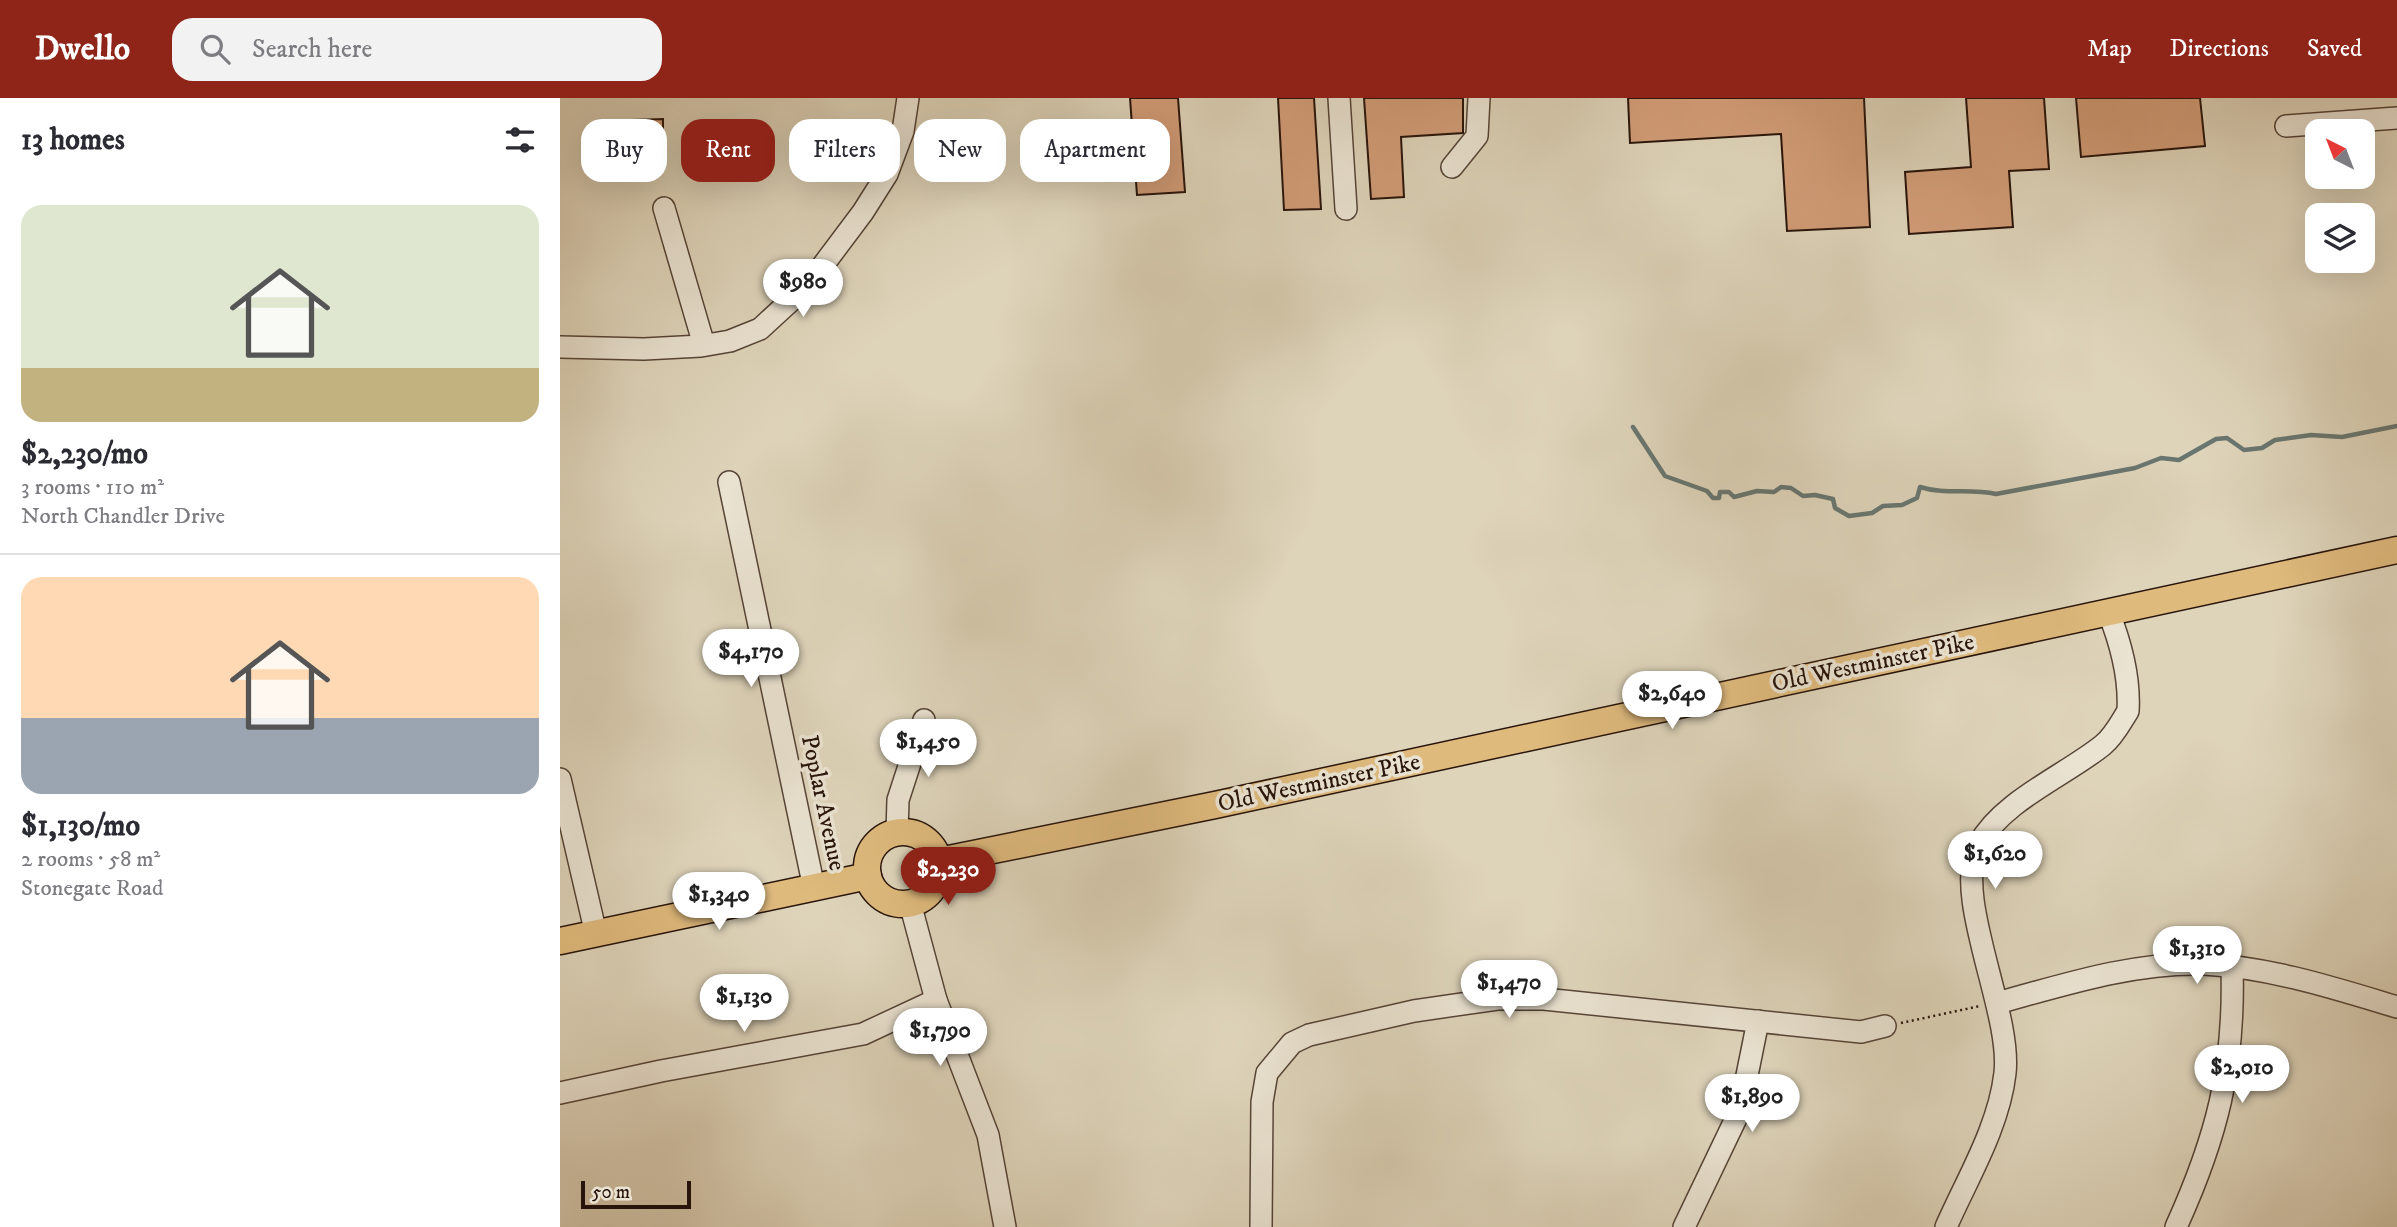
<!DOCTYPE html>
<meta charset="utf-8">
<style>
:root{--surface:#fff;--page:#f2f2f3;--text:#2b2b33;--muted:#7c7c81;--line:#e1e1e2;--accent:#8f2418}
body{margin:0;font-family:"IM FELL DW Pica",serif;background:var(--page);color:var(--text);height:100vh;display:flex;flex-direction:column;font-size:26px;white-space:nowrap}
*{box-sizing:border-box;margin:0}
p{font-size:23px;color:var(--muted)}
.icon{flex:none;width:38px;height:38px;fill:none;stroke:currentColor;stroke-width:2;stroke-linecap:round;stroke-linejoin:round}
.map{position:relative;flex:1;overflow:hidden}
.details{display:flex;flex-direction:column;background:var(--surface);width:560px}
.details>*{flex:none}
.banner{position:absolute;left:21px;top:21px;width:665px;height:63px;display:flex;gap:14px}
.needle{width:46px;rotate:318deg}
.fabs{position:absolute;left:1745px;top:21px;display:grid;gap:14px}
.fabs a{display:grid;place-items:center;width:70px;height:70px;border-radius:14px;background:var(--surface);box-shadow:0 7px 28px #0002;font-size:35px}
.scale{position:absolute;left:21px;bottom:18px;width:110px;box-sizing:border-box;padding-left:7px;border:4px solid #28140b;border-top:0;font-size:19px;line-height:24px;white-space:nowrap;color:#28140b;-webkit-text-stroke:5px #eae3d2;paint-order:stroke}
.price{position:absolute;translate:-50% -60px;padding:0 16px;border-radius:24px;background:#fff;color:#222;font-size:23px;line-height:46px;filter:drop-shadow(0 2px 4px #0008)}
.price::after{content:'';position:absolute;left:50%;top:42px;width:21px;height:16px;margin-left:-10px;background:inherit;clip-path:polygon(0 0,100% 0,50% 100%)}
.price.active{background:var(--accent);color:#fff}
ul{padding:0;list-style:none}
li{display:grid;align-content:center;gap:14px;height:371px;padding:0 21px}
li+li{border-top:2px solid var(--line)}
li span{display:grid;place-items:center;height:217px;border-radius:21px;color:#555}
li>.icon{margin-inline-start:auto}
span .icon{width:126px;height:126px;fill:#fffc;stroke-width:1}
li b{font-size:30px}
h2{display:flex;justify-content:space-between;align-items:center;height:84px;padding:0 21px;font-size:30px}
.pill{padding:0 24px;border-radius:21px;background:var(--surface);box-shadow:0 7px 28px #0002;font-size:24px;line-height:63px}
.pill.active{background:var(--accent);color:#fff}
header{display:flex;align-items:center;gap:42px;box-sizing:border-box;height:98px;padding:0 35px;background:var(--accent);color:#fff}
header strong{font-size:33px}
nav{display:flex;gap:38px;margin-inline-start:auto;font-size:24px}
.search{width:490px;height:63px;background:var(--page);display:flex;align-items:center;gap:18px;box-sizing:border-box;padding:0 24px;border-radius:21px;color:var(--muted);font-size:26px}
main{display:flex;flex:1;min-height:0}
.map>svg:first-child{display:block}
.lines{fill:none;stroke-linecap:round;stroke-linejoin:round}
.stream{stroke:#697670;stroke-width:4.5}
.building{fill:#d19c77;stroke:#28140b;stroke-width:2}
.minor-casing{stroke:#564437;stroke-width:24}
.major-casing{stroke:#28140b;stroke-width:29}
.path{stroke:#28140b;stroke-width:2.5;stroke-dasharray:2 3.5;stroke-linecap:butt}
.minor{stroke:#eae3d2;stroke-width:21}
.major{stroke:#dfba7d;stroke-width:26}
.labels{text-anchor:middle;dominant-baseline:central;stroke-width:7;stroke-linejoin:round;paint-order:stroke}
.street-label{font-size:24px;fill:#28140b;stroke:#eae3d2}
</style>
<header>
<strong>Dwello</strong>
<div class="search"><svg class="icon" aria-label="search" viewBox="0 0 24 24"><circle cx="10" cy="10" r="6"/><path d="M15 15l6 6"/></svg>Search here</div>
<nav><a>Map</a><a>Directions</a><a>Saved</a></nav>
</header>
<main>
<section class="details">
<h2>13 homes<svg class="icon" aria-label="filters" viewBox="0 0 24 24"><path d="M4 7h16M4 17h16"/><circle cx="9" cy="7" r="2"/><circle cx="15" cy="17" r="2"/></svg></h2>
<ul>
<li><span style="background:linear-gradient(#dfe7d0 75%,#c2b280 0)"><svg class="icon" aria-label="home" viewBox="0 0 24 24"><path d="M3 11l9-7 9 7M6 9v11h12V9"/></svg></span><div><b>$2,230/mo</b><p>3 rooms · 110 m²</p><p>North Chandler Drive</p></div></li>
<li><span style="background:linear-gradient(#ffd9b3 65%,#9aa5b1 0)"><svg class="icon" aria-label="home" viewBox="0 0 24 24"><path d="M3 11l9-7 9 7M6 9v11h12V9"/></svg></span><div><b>$1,130/mo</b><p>2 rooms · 58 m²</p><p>Stonegate Road</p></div></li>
</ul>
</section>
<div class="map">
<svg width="1837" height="1129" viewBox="0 0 1837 1129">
<rect width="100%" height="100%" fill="#ded4ba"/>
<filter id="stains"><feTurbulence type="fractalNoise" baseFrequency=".00286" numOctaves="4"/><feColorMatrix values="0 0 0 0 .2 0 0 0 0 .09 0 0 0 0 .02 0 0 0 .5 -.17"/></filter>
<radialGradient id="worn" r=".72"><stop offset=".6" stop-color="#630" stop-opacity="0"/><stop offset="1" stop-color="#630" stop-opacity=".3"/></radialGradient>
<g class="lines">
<path class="stream" d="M1073 329 1105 378 1147 393 1153 400H1159L1160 394H1169L1174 399 1197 393 1214 394 1221 389 1231 390 1243 398 1255 397 1273 401 1275 410 1289 418 1312 415 1323 408 1342 407 1357 400 1360 389C1385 397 1411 390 1436 396L1575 370 1601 360 1619 362 1656 341 1667 340 1684 352 1702 350 1715 342 1751 337 1782 339 1837 328"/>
</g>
<g class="building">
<polygon points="570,0 618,0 625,94 577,97"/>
<polygon points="718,0 754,0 761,111 724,112"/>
<polygon points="804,0 903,0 903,35 841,39 844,99 811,101"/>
<polygon points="1068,0 1304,0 1310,129 1227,133 1221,36 1070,45"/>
<polygon points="1406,0 1484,0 1489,71 1449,73 1453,129 1349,136 1345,74 1411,69"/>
<polygon points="1516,0 1640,0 1645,48 1521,59"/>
<polygon points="103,21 103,45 91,46 92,56 70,56 73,44 42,45 41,23"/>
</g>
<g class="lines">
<defs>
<g id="minor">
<polyline points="779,0 786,111"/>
<polyline points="1726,28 1837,20"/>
<polyline points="892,69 917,38 919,0"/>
<polyline points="104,110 144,247"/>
<polyline points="0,249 84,251 141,248 170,243 200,231 249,186 303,114 327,76 343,33 348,0"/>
<polyline points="169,384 254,790"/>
<polyline points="0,681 36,836"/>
<polyline points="337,735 338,702 364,622"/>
<polyline points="350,805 376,902 428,1037 445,1129"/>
<path d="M1437 905C1503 887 1574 864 1643 866 1709 869 1774 890 1837 909"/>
<polyline points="0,995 101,973 303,936 376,902"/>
<polyline points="701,1129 702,1004 707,975 732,945 749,937 854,913 937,901 984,901 1301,934 1325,928"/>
<polyline points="1124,1129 1180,1012 1198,923"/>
<path d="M1386 1129C1407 1081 1439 1029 1445 975 1452 913 1391 797 1419 746 1442 703 1506 677 1543 647 1554 638 1561 624 1568 613 1570 580 1560 543 1548 513"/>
<path d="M1616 1129C1657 1039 1675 969 1672 869"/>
</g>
<g id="major">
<circle cx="343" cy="770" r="36"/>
<polyline points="379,763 655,707 1837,452"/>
<polyline points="0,843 308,778"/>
</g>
</defs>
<use href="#minor" class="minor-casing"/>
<use href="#major" class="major-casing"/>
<polyline class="path" points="1341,925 1420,908"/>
<use href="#minor" class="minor"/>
<use href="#major" class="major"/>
</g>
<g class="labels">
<g class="street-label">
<text transform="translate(1313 565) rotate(-12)">Old Westminster Pike</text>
<text transform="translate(759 685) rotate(-12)">Old Westminster Pike</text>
<text transform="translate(263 705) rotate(78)">Poplar Avenue</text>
</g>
</g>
<rect width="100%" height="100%" filter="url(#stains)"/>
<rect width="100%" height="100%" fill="url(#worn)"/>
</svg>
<div class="fabs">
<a><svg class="needle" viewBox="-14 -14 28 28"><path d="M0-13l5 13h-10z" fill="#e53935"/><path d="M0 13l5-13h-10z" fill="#7c7c81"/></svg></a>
<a><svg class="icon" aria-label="layers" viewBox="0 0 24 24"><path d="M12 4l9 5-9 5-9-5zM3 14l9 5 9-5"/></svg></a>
</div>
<div class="scale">50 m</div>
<b class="price" style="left:243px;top:221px">$980</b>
<b class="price" style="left:191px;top:591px">$4,170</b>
<b class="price" style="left:1112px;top:633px">$2,640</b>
<b class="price" style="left:368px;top:681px">$1,450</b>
<b class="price" style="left:1435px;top:793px">$1,620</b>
<b class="price active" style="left:388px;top:809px">$2,230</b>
<b class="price" style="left:159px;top:834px">$1,340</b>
<b class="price" style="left:1637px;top:888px">$1,310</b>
<b class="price" style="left:949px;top:922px">$1,470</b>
<b class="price" style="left:184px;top:936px">$1,130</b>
<b class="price" style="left:380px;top:970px">$1,790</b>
<b class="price" style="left:1682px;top:1007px">$2,010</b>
<b class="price" style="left:1192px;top:1036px">$1,890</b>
<div class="banner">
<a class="pill">Buy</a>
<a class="pill active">Rent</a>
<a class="pill">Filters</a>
<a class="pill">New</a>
<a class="pill">Apartment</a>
</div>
</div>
</main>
